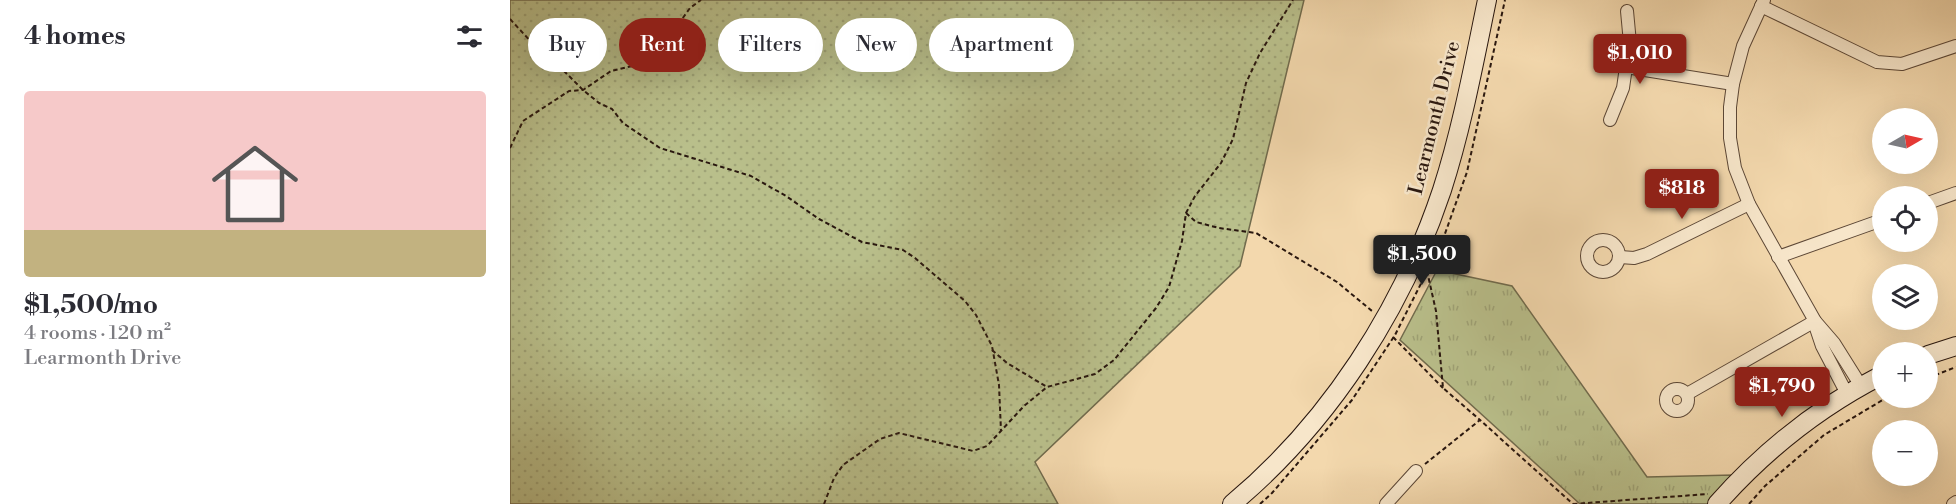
<!DOCTYPE html>
<meta charset="utf-8">
<style>
:root{--surface:#fff;--page:#f7f7f7;--text:#2b2b33;--muted:#7c7c81;--accent:#8f2418}
body{margin:0;font-family:"Libre Bodoni",serif;background:var(--page);color:var(--text);height:100vh;display:flex;flex-direction:column;font-size:22px;white-space:nowrap}
*{box-sizing:border-box;margin:0}
p{font-size:20px;color:var(--muted)}
.icon{flex:none;width:33px;height:33px;fill:none;stroke:currentColor;stroke-width:2;stroke-linecap:round;stroke-linejoin:round}
.map{position:relative;flex:1;overflow:hidden}
.sheet{display:flex;flex-direction:column;background:var(--surface);width:510px}
.sheet>*{flex:none}
.banner{position:absolute;left:18px;top:18px;width:570px;height:54px;display:flex;gap:12px}
.needle{width:39px;rotate:81deg}
.buttons{position:absolute;left:1362px;top:108px;display:grid;gap:12px}
.buttons a{display:grid;place-items:center;width:66px;height:66px;border-radius:50%;background:var(--surface);box-shadow:0 6px 24px #0002;font-size:30px}
.price{position:absolute;translate:-50% -51px;padding:0 14px;border-radius:6px;background:var(--accent);color:#fff;font-size:20px;line-height:39px;filter:drop-shadow(0 2px 3px #0008)}
.price::after{content:'';position:absolute;left:50%;top:36px;width:18px;height:14px;margin-left:-9px;background:inherit;clip-path:polygon(0 0,100% 0,50% 100%)}
.price.active{background:#222;color:#fff}
ul{padding:0;list-style:none}
li{display:grid;align-content:center;gap:12px;height:318px;padding:0 24px}
li span{display:grid;place-items:center;height:186px;border-radius:6px;color:#555}
li>.icon{margin-inline-start:auto}
span .icon{width:108px;height:108px;fill:#fffc;stroke-width:1}
li b{font-size:26px}
h2{display:flex;justify-content:space-between;align-items:center;height:72px;padding:0 24px;font-size:26px}
.chip{padding:0 21px;border-radius:27px;background:var(--surface);box-shadow:0 6px 24px #0002;font-size:21px;line-height:54px}
.chip.active{background:var(--accent);color:#fff}
main{display:flex;flex:1;min-height:0}
.map>svg:first-child{display:block}
.grass{fill:url(#grass-dots);stroke:#716b4d;stroke-width:1.5}
.park{fill:url(#park-tufts);stroke:#716b4d;stroke-width:1.5}
.lines{fill:none;stroke-linecap:round;stroke-linejoin:round}
.street-casing{stroke:#5c4736;stroke-width:14}
.secondary-casing{stroke:#29170f;stroke-width:20}
.path{stroke:#29170f;stroke-width:2;stroke-dasharray:4.5 3;stroke-linecap:butt}
.street{stroke:#f7e6ca;stroke-width:12}
.secondary{stroke:#f7e6ca;stroke-width:18}
.labels{text-anchor:middle;dominant-baseline:central;stroke-width:5;stroke-linejoin:round;paint-order:stroke}
.street-label{font-size:20px;fill:#29170f;stroke:#f7e6ca}
</style>
<main>
<section class="sheet">
<h2>4 homes<svg class="icon" aria-label="filters" viewBox="0 0 24 24"><path d="M4 7h16M4 17h16"/><circle cx="9" cy="7" r="2"/><circle cx="15" cy="17" r="2"/></svg></h2>
<ul>
<li><span style="background:linear-gradient(#f6c9c9 75%,#c2b280 0)"><svg class="icon" aria-label="home" viewBox="0 0 24 24"><path d="M3 11l9-7 9 7M6 9v11h12V9"/></svg></span><div><b>$1,500/mo</b><p>4 rooms · 120 m²</p><p>Learmonth Drive</p></div></li>
</ul>
</section>
<div class="map">
<svg width="1446" height="504" viewBox="0 0 1446 504">
<defs>
<pattern id="grass-dots" width="8" height="8" patternUnits="userSpaceOnUse" patternTransform="scale(1.5)"><rect width="8" height="8" fill="#b9bf8b"/><path d="M2 2h.1M6 6h.1" fill="none" stroke="#9fa377" stroke-width="1.8" stroke-linecap="round"/></pattern>
<pattern id="park-tufts" width="24" height="20" patternUnits="userSpaceOnUse" patternTransform="scale(1.5)"><rect width="24" height="20" fill="#b9bf8b"/><path d="M3 7l-1-3M5 7V3M7 7l1-3M15 17l-1-3M17 17v-4M19 17l1-3" fill="none" stroke="#9fa377"/></pattern>
</defs>
<rect width="100%" height="100%" fill="#f3d8ad"/>
<filter id="stains"><feTurbulence type="fractalNoise" baseFrequency=".00333" numOctaves="4"/><feColorMatrix values="0 0 0 0 .2 0 0 0 0 .09 0 0 0 0 .02 0 0 0 .5 -.17"/></filter>
<radialGradient id="worn" r=".72"><stop offset=".6" stop-color="#630" stop-opacity="0"/><stop offset="1" stop-color="#630" stop-opacity=".3"/></radialGradient>
<polygon class="grass" points="0,0 794,0 730,266 525,462 548,504 0,504"/>
<polygon class="park" points="927,270 1002,286 1137,477 1223,475 1202,504 1070,504 890,340"/>
<g class="lines">
<defs>
<g id="street">
<polyline points="1254,0 1233,46 1223,84 1220,107 1220,138 1225,168 1239,204 1305,321 1324,343 1351,386"/>
<polyline points="1251,6 1367,62 1392,64 1446,46"/>
<polyline points="1117,11 1120,43 1116,67 1223,84"/>
<polyline points="1100,120 1113,88 1116,67"/>
<polyline points="1418,203 1446,193"/>
<circle cx="1093" cy="256" r="16"/>
<polyline points="1110,257 1124,258 1137,254 1239,204"/>
<polyline points="1268,257 1372,220"/>
<polyline points="1305,325 1312,346 1337,394"/>
<circle cx="1167" cy="400" r="11"/>
<polyline points="1177,394 1305,321"/>
<polyline points="876,504 906,471"/>
<polyline points="1443,504 1446,502"/>
</g>
<g id="secondary">
<polyline points="1418,355 1446,346"/>
<path d="M722 504C819 423 892 310 932 190 952 128 964 63 977 0"/>
<path d="M1207 504C1254 451 1309 407 1372 375"/>
</g>
</defs>
<use href="#street" class="street-casing"/>
<use href="#secondary" class="secondary-casing"/>
<g class="path">
<polyline points="0,19 36,58 52,69 73,90 89,103 102,109 113,123 150,148 241,176 276,196 309,219 352,242 393,250 405,258 455,301 466,315 482,346 489,385 491,431"/>
<polyline points="0,148 13,121 59,91 73,90 101,71 126,65 147,47 167,26 180,8 191,0"/>
<polyline points="676,213 686,222 709,228 746,233 827,282 862,311"/>
<polyline points="917,271 926,311 933,388 970,420"/>
<polyline points="883,337 933,388"/>
<polyline points="482,350 497,363 537,387"/>
<polyline points="1391,352 1408,346"/>
<polyline points="1418,378 1446,367"/>
<polyline points="915,464 970,420 1063,504"/>
<polyline points="314,504 324,478 333,465 370,439 389,433 463,451 477,446 514,406 537,387 585,374 604,360 646,308 659,287 672,241 676,213 685,196 711,163 723,139 736,83 750,53 783,0"/>
<polyline points="750,504 762,493 842,400 885,335 932,242 957,172 995,0"/>
<polyline points="1063,504 1198,494"/>
<polyline points="1239,504 1255,486 1314,435 1376,398"/>
</g>
<use href="#street" class="street"/>
<use href="#secondary" class="secondary"/>
</g>
<g class="labels">
<g class="street-label">
<text transform="translate(925 118) rotate(-76)">Learmonth Drive</text>
</g>
</g>
<rect width="100%" height="100%" filter="url(#stains)"/>
<rect width="100%" height="100%" fill="url(#worn)"/>
</svg>
<div class="buttons">
<a><svg class="needle" viewBox="-14 -14 28 28"><path d="M0-13l5 13h-10z" fill="#e53935"/><path d="M0 13l5-13h-10z" fill="#7c7c81"/></svg></a>
<a><svg class="icon" aria-label="locate" viewBox="0 0 24 24"><circle cx="12" cy="12" r="6"/><path d="M12 2v4M12 18v4M2 12h4M18 12h4"/></svg></a>
<a><svg class="icon" aria-label="layers" viewBox="0 0 24 24"><path d="M12 4l9 5-9 5-9-5zM3 14l9 5 9-5"/></svg></a>
<a>+</a>
<a>−</a>
</div>
<b class="price" style="left:1130px;top:85px">$1,010</b>
<b class="price" style="left:1172px;top:220px">$818</b>
<b class="price active" style="left:912px;top:286px">$1,500</b>
<b class="price" style="left:1272px;top:418px">$1,790</b>
<div class="banner">
<a class="chip">Buy</a>
<a class="chip active">Rent</a>
<a class="chip">Filters</a>
<a class="chip">New</a>
<a class="chip">Apartment</a>
</div>
</div>
</main>
